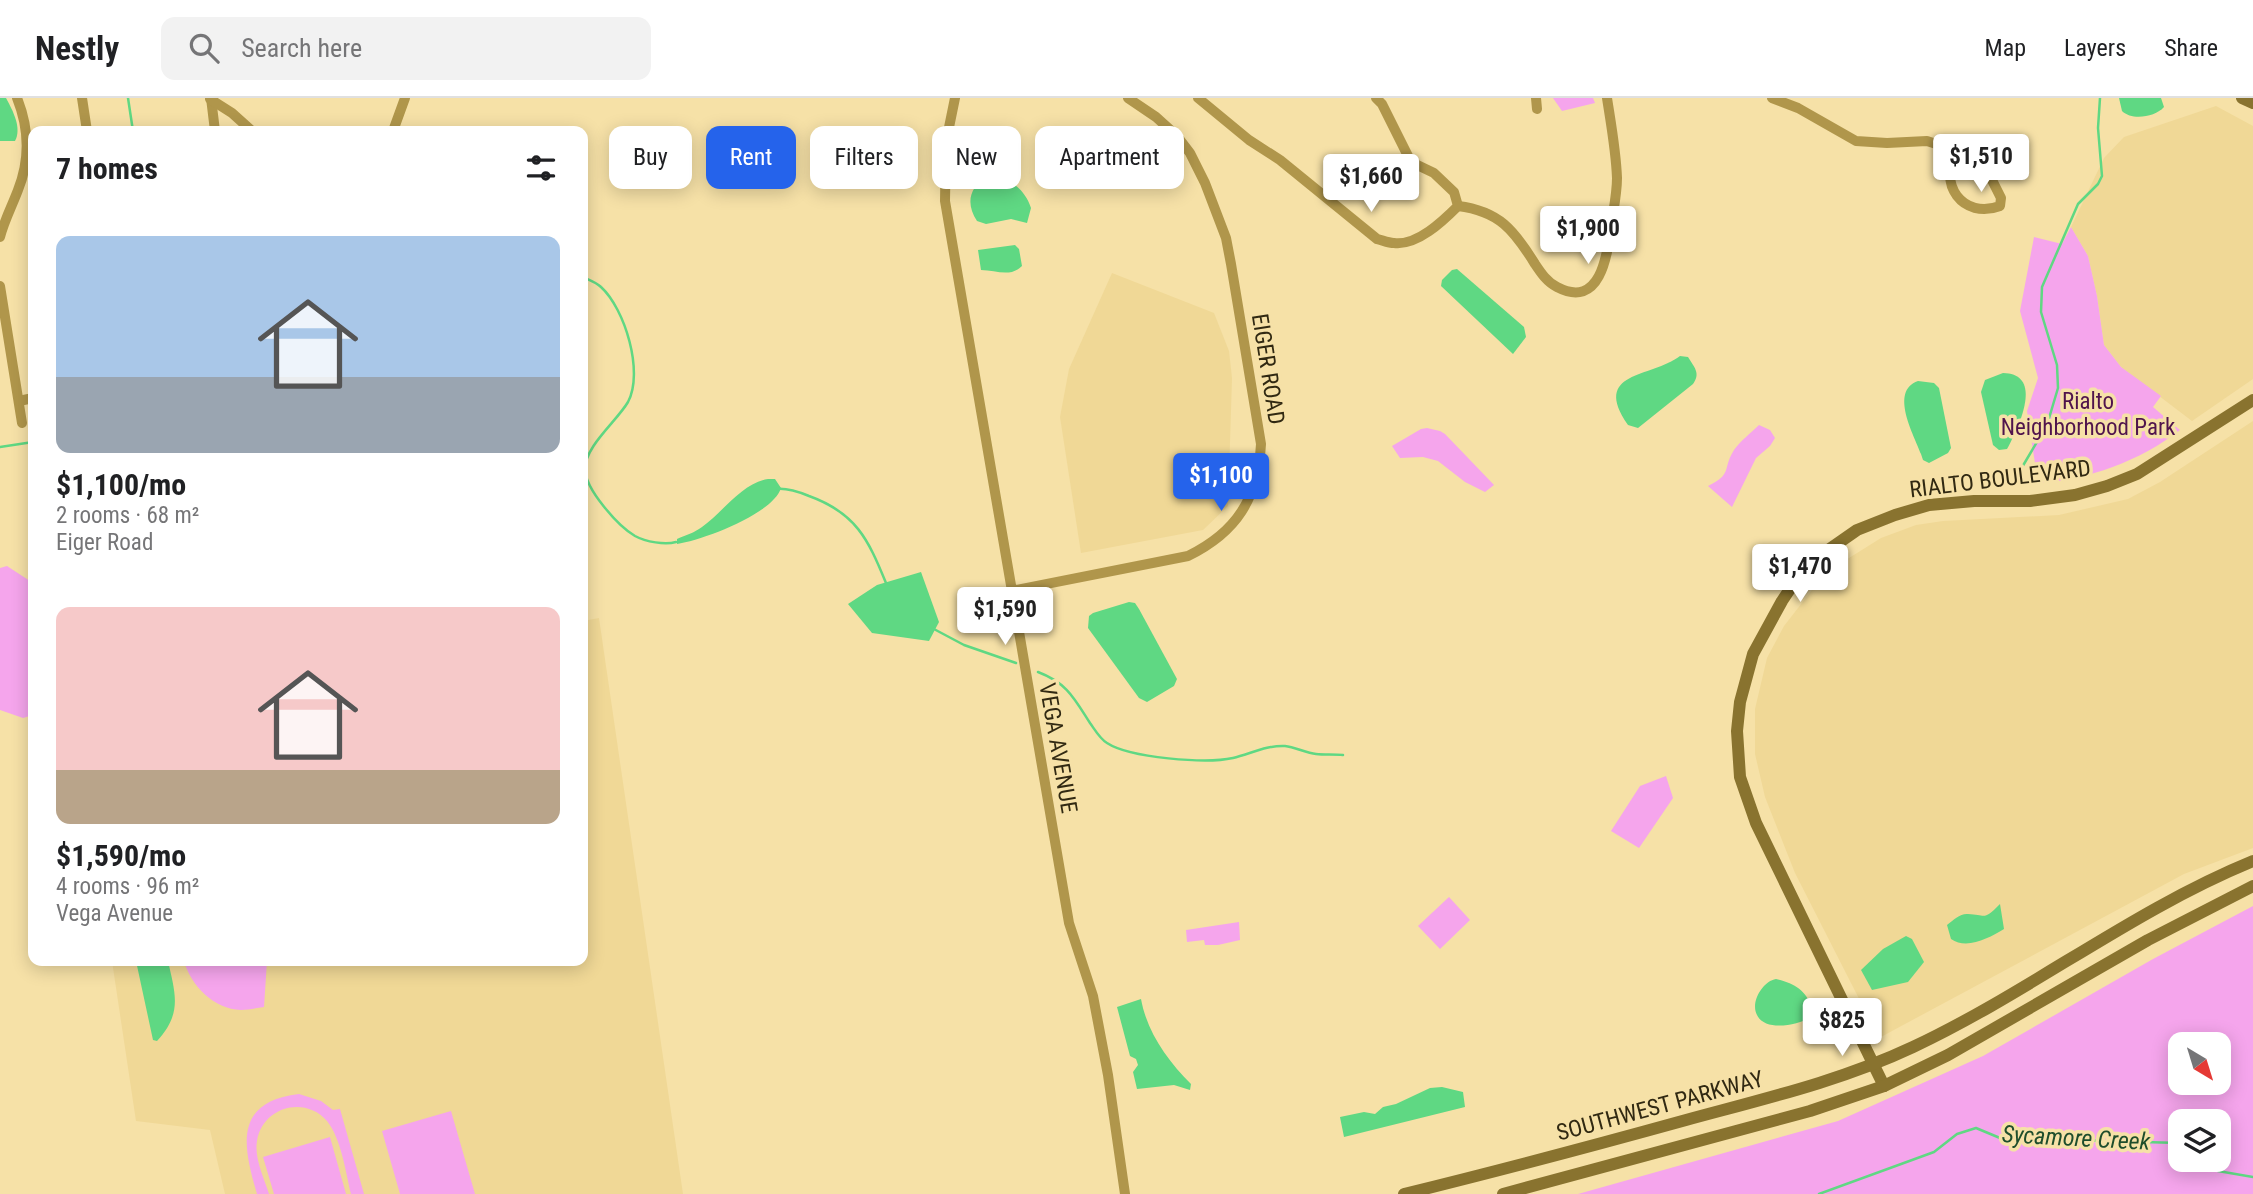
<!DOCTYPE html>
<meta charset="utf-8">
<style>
:root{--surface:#fff;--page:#f2f2f2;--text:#202124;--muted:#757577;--line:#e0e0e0;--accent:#2563eb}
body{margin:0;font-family:"Roboto Condensed",sans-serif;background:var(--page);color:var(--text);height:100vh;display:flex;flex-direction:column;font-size:26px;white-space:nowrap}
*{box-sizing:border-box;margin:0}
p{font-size:23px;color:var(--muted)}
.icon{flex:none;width:38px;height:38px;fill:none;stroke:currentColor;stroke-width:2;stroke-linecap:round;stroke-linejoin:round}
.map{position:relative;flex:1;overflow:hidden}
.drawer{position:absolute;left:28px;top:28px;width:560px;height:840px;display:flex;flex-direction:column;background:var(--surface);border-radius:14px;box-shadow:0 4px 18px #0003}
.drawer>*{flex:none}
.guide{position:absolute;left:609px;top:28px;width:665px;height:63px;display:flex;gap:14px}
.needle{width:46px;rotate:142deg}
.tools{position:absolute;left:2168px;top:934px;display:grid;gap:14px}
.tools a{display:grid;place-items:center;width:63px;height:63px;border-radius:14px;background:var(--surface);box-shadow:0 4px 18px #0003;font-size:35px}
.price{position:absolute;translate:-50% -60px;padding:0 16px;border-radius:7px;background:#fff;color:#222;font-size:23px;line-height:46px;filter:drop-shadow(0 2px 4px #0008)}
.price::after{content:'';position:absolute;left:50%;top:42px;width:21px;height:16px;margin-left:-10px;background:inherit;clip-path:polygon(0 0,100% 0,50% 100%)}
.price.active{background:var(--accent);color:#fff}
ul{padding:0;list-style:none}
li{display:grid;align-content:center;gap:14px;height:371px;padding:0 28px}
li span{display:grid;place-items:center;height:217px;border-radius:14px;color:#555}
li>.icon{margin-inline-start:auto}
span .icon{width:126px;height:126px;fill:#fffc;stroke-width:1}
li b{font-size:30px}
h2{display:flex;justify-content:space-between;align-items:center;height:84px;padding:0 28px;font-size:30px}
.chip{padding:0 24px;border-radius:14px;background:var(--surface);box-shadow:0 4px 18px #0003;font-size:24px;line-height:63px}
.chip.active{background:var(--accent);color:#fff}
header{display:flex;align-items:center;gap:42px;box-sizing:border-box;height:98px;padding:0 35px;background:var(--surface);border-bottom:2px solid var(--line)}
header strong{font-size:33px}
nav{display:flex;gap:38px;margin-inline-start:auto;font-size:24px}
.search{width:490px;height:63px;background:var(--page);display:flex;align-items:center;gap:18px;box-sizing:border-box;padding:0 24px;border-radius:14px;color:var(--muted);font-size:26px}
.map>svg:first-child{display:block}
.built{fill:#f0d896}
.green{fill:#f5a5ec;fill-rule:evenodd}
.water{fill:#5fd883}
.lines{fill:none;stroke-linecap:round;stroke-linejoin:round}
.stream{stroke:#5fd883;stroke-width:2.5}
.street{stroke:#b0964b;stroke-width:10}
.secondary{stroke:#89732f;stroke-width:12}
.labels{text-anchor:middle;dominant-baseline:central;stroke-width:7;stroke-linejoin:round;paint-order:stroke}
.street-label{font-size:23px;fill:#312912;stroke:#f6e1a7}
.park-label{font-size:23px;fill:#50144c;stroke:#f6e1a7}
.water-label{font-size:24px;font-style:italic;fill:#1e4d2c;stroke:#f6e1a7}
</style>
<header>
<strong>Nestly</strong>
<div class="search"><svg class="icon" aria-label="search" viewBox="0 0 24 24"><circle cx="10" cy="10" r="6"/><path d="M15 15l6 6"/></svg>Search here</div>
<nav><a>Map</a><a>Layers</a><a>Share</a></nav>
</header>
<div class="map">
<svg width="2253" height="1096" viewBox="0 0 2253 1096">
<rect width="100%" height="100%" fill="#f6e1a7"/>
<g class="built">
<polygon points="2216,8 2253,28 2253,281 2192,323 2121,269 2104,247 2097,198 2088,158 2071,129 2104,60 2124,39"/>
<polygon points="1112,175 1214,215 1229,253 1232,280 1228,408 1203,432 1081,455 1060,319 1069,271"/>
<polygon points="2253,323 2253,750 2184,776 1879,940 1795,775 1765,699 1755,656 1755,611 1767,560 1784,528 1812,492 1849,460 1881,440 1916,427 1943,423 2059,417 2128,401 2160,384"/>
<polygon points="599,520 683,1096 225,1096 210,1032 136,1023 112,863 583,863 583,523"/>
</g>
<g class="green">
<polygon points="1553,0 1593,0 1595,5 1562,13"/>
<path d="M2071 129 2088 158 2097 198 2104 247 2121 269 2161 298 2153 309 2180 332C2140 363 2088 382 2038 385L2027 313 2038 280 2020 213 2034 139 2062 146Z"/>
<path d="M1759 327 1770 332 1775 340 1770 348 1756 360 1732 409 1708 388C1733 376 1722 371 1734 352 1740 343 1751 335 1759 327Z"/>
<polygon points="1427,330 1440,333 1445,336 1494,387 1485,394 1465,384 1438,363 1423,359 1400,360 1392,348 1421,331"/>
<polygon points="7,468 33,485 33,617 23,620 0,612 0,470"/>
<polygon points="1666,678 1673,700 1639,750 1611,733 1640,688"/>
<polygon points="1449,799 1470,822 1440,851 1418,828"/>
<path d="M2253 808V1096H1578L1838 1023 1983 958 2153 861ZM2180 947H2219V985H2180ZM2180 1024H2219V1062H2180Z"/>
<polygon points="1239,824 1240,842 1218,847 1205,847 1204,842 1187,844 1186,832"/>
<path d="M184 863H267L264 909C256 910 248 912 241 912 214 911 191 888 184 863Z"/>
<path d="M299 996 321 1003 333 1012 340 1011 364 1096H351C346 1075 341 1040 327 1023 305 997 262 1009 257 1043 254 1060 264 1080 269 1096H257C243 1048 233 1004 299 996Z"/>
<polygon points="451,1013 475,1096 400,1096 382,1033"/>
<polygon points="330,1039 346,1096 274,1096 263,1059"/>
</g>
<g class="water">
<path d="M0 0H6C13 13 22 30 15 43H0Z"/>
<path d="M2119 0H2161L2164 9C2155 19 2132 23 2122 13Z"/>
<path d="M987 78C1007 77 1025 91 1031 110L1027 125 1011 121 986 126 977 123C965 105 970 89 987 78Z"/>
<path d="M1015 147 1019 151 1022 168C1010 180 996 172 981 172L978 152Z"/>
<polygon points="1457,171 1524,229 1526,239 1513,256 1441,188 1442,182 1452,172"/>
<path d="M1680 258 1688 259C1694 269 1701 275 1693 286L1638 330 1628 327C1591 273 1651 280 1680 258Z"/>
<path d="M2003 275C2045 276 2018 330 2007 351L1999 352 1993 347 1981 294 1985 282Z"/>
<path d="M1918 283 1934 285 1939 290 1951 350 1948 355 1929 365 1923 362 1921 356C1914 337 1889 293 1918 283Z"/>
<path d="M768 381H775L781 390C773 416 703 442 677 446V441C686 437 694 435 702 429 723 414 742 385 768 381Z"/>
<polygon points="921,474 939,524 929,543 872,535 848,506 877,487"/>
<polygon points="1129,504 1135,505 1139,511 1177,581 1174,588 1147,604 1139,600 1088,530 1089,518 1093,515"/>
<path d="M2000 806 2004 831C1989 840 1967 852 1951 841L1947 827C1953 822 1961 815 1968 816 1987 817 1983 823 2000 806Z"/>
<polygon points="1906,838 1912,841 1924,864 1908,884 1872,892 1861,872 1883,851"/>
<path d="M136 863H168C175 895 183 915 157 943L153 942Z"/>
<path d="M1776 881C1794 885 1806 892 1812 910L1810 920C1797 927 1765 934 1757 917 1750 904 1763 883 1776 881Z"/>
<path d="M1141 901C1147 934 1167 962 1191 986L1190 992 1174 987 1137 991 1133 974 1138 967 1136 961 1130 958 1117 909Z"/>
<polygon points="1442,989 1463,994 1465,1009 1344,1039 1340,1019 1364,1014 1375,1016 1383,1009 1396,1006 1430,990"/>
</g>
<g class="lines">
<g class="stream">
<polyline points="128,0 133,33"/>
<path d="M583 179C589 182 596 184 601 189 625 211 644 274 628 304 617 323 585 348 585 371 585 391 618 428 635 438 646 444 665 447 676 444"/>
<polyline points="0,349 33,344"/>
<polyline points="2021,371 2047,327 2058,290 2057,267 2041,214 2042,189 2078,106 2098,86 2102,78 2098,30 2100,0"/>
<path d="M777 391C788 390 799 394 809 398 856 415 868 441 886 485"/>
<polyline points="932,530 964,547 1016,565"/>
<path d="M1038 574C1067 585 1074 600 1090 625 1095 632 1100 641 1107 645 1130 660 1206 666 1233 660 1250 656 1267 647 1285 648 1295 649 1306 655 1316 656 1325 657 1334 656 1343 657"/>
<polyline points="2205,1062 2218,1073 2253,1079"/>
<polyline points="1819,1096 1934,1054 1957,1036 1976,1030 2000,1040 2180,1045"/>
</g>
<g class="street">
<polyline points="82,0 87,33"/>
<polyline points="211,0 215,33"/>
<polyline points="955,0 946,44 945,103 1069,825 1093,898 1108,977 1125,1096"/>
<path d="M1198 0 1249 42 1280 62 1377 141C1382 142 1388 145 1394 145 1417 148 1443 123 1458 108L1454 94 1434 75 1411 64 1382 6 1376 0"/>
<polyline points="1536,0 1537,11"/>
<path d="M1772 0 1798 10 1856 43 1887 45 1927 43 1958 53 1976 62 1989 76 2001 100 2000 108C1963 122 1936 85 1958 53"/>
<polyline points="210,1 232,15 252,33"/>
<polyline points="393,33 405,0"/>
<path d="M1458 108C1499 113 1514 132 1535 166 1541 175 1547 184 1557 189 1603 213 1608 151 1612 122 1614 109 1617 94 1617 80 1616 53 1611 26 1607 0"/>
<path d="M0 139C4 123 12 108 18 92 30 62 29 30 17 0"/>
<polyline points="0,188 22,325"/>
<polyline points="19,303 33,300"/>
<path d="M1011 493 1188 458C1237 434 1258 400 1261 346L1231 166 1226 140 1205 85 1190 55 1177 38 1156 19 1128 0"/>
</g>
<g class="secondary">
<polyline points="2242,0 2253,5"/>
<polyline points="1884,988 1756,725 1740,679 1737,633 1740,604 1753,556 1782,503 1800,476 1824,455 1857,432 1895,417 1929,407 1974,403 2030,403 2075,397 2107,388 2137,376 2253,302"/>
<path d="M1404 1096C1498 1073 1592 1048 1686 1022 1763 1001 1841 983 1913 949 2030 894 2133 812 2253 763"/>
<polyline points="1503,1096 1810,1013 1884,988 1948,957 2148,842 2253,788"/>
</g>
</g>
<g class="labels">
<g class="street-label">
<text transform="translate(1268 271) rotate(81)">EIGER ROAD</text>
<text transform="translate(2000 381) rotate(-7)">RIALTO BOULEVARD</text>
<text transform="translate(1058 650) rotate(80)">VEGA AVENUE</text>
<text transform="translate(1660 1008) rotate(-15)">SOUTHWEST PARKWAY</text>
</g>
<g class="park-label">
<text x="2088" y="303">Rialto<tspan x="2088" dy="26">Neighborhood Park</tspan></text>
</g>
<g class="water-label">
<text transform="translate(2076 1040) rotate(3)">Sycamore Creek</text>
</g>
</g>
</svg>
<div class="tools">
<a><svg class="needle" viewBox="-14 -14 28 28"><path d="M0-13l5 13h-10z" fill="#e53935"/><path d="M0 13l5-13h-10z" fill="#757577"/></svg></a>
<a><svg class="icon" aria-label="layers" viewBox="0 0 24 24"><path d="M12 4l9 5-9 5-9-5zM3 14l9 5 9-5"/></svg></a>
</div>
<b class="price" style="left:1981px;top:96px">$1,510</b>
<b class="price" style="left:1371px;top:116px">$1,660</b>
<b class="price" style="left:1588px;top:168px">$1,900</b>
<b class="price active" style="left:1221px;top:415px">$1,100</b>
<b class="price" style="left:1800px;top:506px">$1,470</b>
<b class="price" style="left:1005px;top:549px">$1,590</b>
<b class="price" style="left:1842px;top:960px">$825</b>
<div class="guide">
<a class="chip">Buy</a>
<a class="chip active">Rent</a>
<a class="chip">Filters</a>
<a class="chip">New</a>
<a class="chip">Apartment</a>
</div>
<section class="drawer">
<h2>7 homes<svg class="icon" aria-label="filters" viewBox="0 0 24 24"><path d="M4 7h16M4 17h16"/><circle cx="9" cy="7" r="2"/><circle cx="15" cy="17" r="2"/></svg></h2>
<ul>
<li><span style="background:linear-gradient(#a9c7e8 65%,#9aa5b1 0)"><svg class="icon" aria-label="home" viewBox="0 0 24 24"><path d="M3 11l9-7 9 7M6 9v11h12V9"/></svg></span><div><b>$1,100/mo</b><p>2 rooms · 68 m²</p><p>Eiger Road</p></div></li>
<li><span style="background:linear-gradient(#f6c9c9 75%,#b9a48a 0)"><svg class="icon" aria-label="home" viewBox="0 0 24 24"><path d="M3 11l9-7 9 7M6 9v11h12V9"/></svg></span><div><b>$1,590/mo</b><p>4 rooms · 96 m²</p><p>Vega Avenue</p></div></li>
</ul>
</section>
</div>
